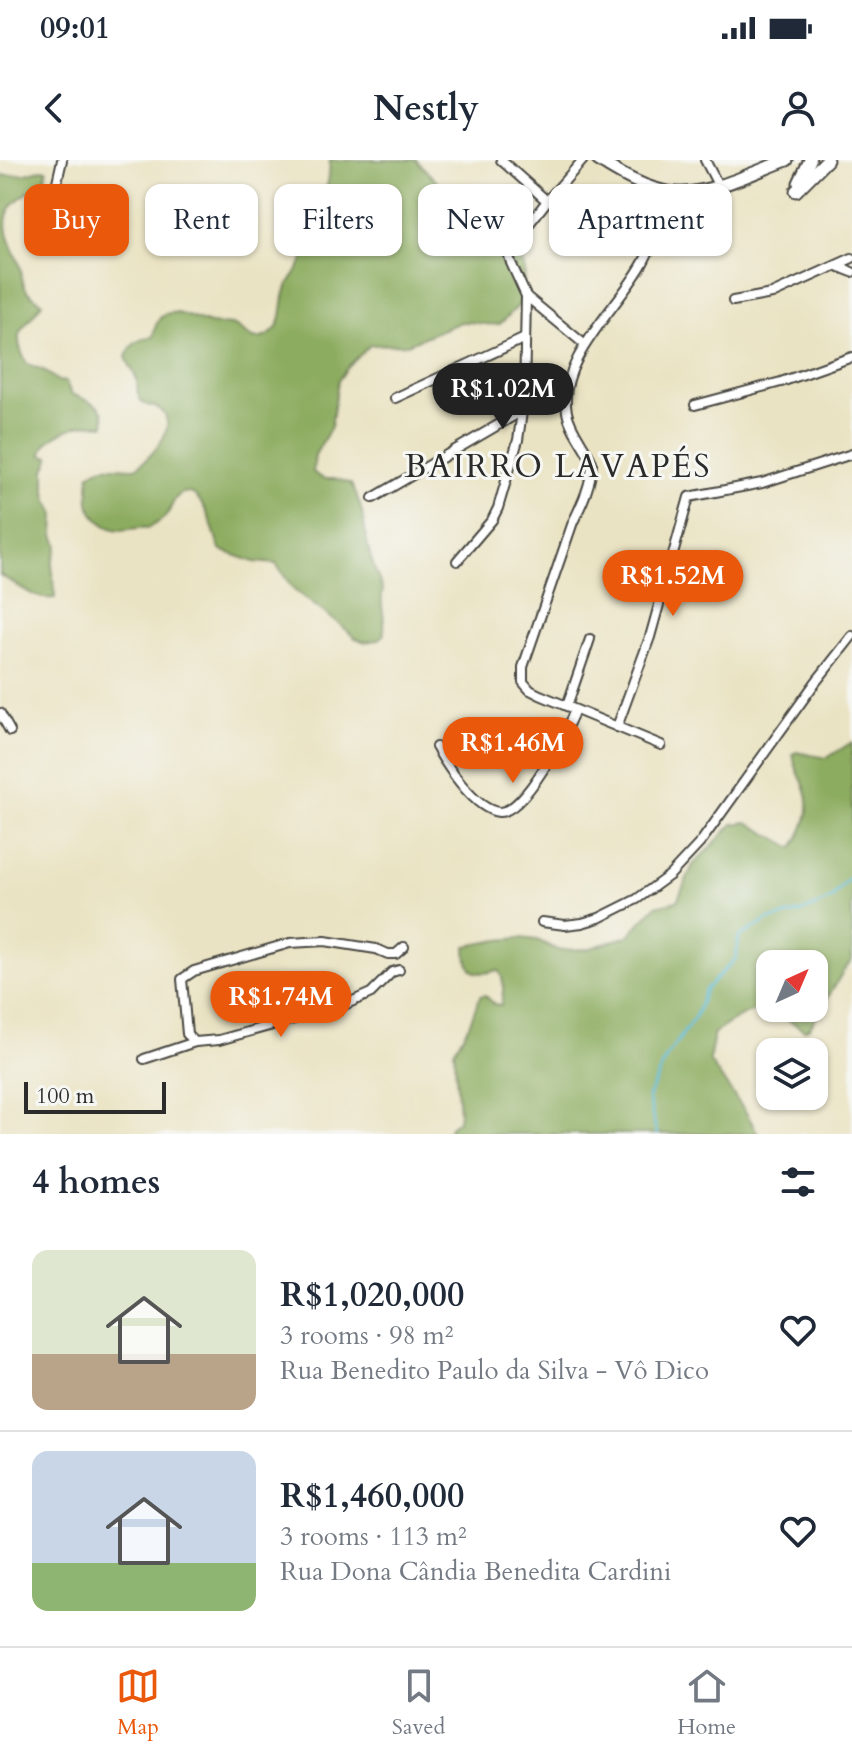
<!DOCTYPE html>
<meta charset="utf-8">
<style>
:root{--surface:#fff;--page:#f6f6f7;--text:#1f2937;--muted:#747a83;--line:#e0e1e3;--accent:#ea580c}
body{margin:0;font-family:Cardo,serif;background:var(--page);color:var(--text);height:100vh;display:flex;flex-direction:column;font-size:30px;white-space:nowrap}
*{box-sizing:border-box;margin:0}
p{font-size:26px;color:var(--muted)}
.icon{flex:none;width:44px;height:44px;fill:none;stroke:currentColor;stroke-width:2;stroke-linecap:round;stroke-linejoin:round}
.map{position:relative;height:974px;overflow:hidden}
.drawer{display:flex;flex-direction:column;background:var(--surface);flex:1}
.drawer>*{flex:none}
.guide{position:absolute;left:24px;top:24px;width:804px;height:72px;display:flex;gap:16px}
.needle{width:52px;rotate:44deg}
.tools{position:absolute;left:756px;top:790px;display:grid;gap:16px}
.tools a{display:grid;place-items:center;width:72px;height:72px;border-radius:16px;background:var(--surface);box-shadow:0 2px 6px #0004;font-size:40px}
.scale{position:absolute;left:24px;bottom:20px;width:142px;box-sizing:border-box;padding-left:8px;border:4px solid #2b2b2b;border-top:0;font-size:22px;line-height:28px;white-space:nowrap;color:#2b2b2b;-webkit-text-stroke:6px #f6f6f2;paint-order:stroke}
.price{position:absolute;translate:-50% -68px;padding:0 18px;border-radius:28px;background:var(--accent);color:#fff;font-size:26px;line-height:52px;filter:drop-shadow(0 2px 4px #0008)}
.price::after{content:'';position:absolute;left:50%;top:48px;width:24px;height:18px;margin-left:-12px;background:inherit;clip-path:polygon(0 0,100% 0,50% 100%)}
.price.current{background:#222;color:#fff}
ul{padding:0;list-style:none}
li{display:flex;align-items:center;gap:24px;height:200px;padding:0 32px}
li+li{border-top:2px solid var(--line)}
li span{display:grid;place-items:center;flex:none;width:224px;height:160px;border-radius:16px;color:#555}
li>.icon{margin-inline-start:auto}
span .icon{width:96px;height:96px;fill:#fffc;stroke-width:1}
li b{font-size:34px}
h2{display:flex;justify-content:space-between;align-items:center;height:96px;padding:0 32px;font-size:34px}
.pill{padding:0 28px;border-radius:16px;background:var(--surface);box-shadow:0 2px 6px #0004;font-size:28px;line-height:72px}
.pill.current{background:var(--accent);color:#fff}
.status{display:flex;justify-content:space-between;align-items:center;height:56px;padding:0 40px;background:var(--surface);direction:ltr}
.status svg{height:22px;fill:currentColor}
header{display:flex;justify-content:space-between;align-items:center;height:104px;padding:0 32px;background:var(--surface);font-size:36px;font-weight:700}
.dock{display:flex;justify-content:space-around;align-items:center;height:112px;border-top:2px solid var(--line);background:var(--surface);font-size:22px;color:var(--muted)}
.dock a{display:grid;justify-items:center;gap:4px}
.dock .current{color:var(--accent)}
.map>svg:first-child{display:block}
.forest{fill:#8cac5f;stroke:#5c6c45;stroke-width:2;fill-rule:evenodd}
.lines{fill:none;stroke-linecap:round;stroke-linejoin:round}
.stream{stroke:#4db4cb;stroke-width:3}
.street-casing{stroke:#484742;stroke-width:12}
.secondary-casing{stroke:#484742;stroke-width:15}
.street{stroke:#fff;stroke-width:8}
.secondary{stroke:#fff;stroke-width:11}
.labels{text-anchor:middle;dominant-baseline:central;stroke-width:6;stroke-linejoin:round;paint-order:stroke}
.neighbourhood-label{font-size:32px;letter-spacing:2px;fill:#2b2b2b;stroke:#f6f6f2}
</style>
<div class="status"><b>09:01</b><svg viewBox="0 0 49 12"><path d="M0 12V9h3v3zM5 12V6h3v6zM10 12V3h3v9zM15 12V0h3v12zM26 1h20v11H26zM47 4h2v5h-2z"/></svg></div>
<header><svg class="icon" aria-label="back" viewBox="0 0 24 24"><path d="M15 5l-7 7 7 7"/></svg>Nestly<svg class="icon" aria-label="person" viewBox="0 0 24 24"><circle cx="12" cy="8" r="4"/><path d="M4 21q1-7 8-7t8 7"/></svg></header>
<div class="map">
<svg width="852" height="974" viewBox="0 0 852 974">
<rect width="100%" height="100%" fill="#f6f6f2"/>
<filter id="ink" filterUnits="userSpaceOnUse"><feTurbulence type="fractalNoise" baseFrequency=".0125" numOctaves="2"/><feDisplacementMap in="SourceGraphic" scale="16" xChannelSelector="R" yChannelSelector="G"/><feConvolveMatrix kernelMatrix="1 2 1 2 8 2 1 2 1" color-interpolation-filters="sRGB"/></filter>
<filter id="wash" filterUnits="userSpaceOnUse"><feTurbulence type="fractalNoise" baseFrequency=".006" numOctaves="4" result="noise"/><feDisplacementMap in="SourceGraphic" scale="32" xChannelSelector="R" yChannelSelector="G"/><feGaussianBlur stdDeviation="1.8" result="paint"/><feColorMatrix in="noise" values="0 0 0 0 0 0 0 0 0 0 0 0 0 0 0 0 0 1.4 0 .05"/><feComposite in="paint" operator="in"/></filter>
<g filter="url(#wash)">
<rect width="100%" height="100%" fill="#eae3c3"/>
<g class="forest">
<path d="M330 0H416L438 23 461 31 476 40 505 70 513 83 523 104 525 111 523 128 519 145 500 164C486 166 475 161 461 162L407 184 370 185 347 208 338 221 331 267 315 295 313 312C321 319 324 319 334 319 340 319 346 322 351 324 364 347 363 363 368 387 371 402 377 416 383 430 378 446 388 459 383 476L378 480 365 482 355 478 342 466 294 430 276 404 254 402 220 390C215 376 202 320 179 335 172 340 171 351 165 357 161 361 154 365 149 368 140 367 132 369 122 370 107 370 91 357 89 342 88 333 90 324 89 315 103 301 119 309 136 308 150 297 180 269 161 250 154 244 145 248 140 239 136 233 138 227 137 220 134 212 129 205 126 197 131 183 139 179 153 177 159 137 186 157 210 164 218 166 226 163 234 166 246 171 251 184 267 176 287 165 279 144 287 127 292 117 299 110 303 100 309 80 311 60 318 41 320 35 326 30 327 25 330 18 329 7 330 0Z"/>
<path d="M43 9 47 10 44 22C33 30 17 37 10 49 0 66 12 88 19 103 23 112 20 123 28 132 32 136 38 139 42 143 24 171 9 170 27 204L43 210 58 221 66 222 71 234C87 241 108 243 104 265 102 265 92 264 90 264 74 265 43 278 42 295L50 297 45 310V327L48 341 55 354 54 375 58 385 52 403 55 438C34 441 17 424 0 415V16L26 14Z"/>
<path d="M852 582V800L844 810 810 867 804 870C760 842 754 846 713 874 714 884 709 892 710 902L747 954 758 974H450L449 968 458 960 459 952 454 891 469 865 480 836 485 835 494 844 501 845C503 832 506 821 498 810 473 817 467 813 466 786L499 780 521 778 537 780 558 790 588 789 628 776 656 746 677 741 693 705 733 664 747 662 793 688C805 668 814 647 804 625 799 613 794 606 793 594L796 592 827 598ZM814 804V848H770V804Z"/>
</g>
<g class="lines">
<polyline class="stream" points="657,974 648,937 666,898 696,855 705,830 736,798 739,777 768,760 802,752 831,739 852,715"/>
</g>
</g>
<g filter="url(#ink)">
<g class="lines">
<defs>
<g id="street">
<polyline points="501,0 547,41"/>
<polyline points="583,0 547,41 510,88 509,96 511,103 526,136 584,184"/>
<polyline points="705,0 718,25"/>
<polyline points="42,88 62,0"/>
<polyline points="837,106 852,112"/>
<polyline points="733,141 772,134 852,98"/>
<polyline points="395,238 525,178"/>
<polyline points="695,245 781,222 852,197"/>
<polyline points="373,338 522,251"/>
<polyline points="457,401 492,360 498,348 518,280 524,238 526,136"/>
<polyline points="567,546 590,479"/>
<polyline points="0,553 10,571"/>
<polyline points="617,567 650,477 689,337 762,323 852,294"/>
<path d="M661 585 540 535 530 530 523 522V507L573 362C582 344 592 323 592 302 585 286 570 269 567 252 556 200 621 145 644 101 655 80 663 55 673 33"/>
<path d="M436 587C447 606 475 650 499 652 525 653 566 571 575 550"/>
<polyline points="542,762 565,765 582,763 599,758 637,739 670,715 700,683 815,523 852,476"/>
<polyline points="195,882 187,874 182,819 194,811 290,783 325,781 376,789 388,794 396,794 404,787"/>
<polyline points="144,899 195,882 219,880 344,845 371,833 392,812 399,810"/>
</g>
<g id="secondary">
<path d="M598 0C622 16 656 35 685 33 714 32 759 10 787 0"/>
<polyline points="799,23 810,0"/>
<polyline points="796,31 827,0"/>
</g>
</defs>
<use href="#street" class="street-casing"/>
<use href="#secondary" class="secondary-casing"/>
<use href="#street" class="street"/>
<use href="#secondary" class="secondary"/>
</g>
</g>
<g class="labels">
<g class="neighbourhood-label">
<text x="558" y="307">BAIRRO LAVAPÉS</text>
</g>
</g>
</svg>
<div class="tools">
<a><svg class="needle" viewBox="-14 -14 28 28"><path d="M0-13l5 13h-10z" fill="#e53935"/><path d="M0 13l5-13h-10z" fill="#747a83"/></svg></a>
<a><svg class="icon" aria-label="layers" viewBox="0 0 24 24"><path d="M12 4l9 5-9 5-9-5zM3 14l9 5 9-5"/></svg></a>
</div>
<div class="scale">100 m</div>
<b class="price current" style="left:503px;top:271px">R$1.02M</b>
<b class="price" style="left:673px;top:458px">R$1.52M</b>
<b class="price" style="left:513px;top:625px">R$1.46M</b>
<b class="price" style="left:281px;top:879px">R$1.74M</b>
<div class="guide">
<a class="pill current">Buy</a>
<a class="pill">Rent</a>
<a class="pill">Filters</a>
<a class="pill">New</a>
<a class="pill">Apartment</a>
</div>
</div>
<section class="drawer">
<h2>4 homes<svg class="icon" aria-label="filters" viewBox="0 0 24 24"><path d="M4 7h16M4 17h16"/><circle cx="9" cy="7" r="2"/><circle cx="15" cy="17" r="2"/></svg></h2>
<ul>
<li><span style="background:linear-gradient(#dfe7d0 65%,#b9a48a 0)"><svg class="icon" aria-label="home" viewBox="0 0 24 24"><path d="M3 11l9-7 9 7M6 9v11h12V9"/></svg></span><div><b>R$1,020,000</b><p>3 rooms · 98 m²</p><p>Rua Benedito Paulo da Silva - Vô Dico</p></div><svg class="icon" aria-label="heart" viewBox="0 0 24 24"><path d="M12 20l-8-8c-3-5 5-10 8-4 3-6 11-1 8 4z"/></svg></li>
<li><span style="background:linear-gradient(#c9d6e8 70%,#8fb573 0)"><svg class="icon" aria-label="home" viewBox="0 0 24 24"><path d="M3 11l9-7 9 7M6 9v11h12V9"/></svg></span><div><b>R$1,460,000</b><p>3 rooms · 113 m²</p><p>Rua Dona Cândia Benedita Cardini</p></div><svg class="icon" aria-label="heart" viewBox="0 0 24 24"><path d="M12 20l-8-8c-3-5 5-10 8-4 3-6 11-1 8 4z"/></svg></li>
</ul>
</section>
<nav class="dock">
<a class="current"><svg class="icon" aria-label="map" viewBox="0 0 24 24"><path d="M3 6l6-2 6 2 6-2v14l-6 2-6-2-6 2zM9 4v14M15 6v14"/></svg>Map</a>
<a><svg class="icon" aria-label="saved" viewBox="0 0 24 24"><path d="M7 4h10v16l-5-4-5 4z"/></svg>Saved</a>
<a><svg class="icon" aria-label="home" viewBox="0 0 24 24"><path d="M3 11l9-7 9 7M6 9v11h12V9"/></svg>Home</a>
</nav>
